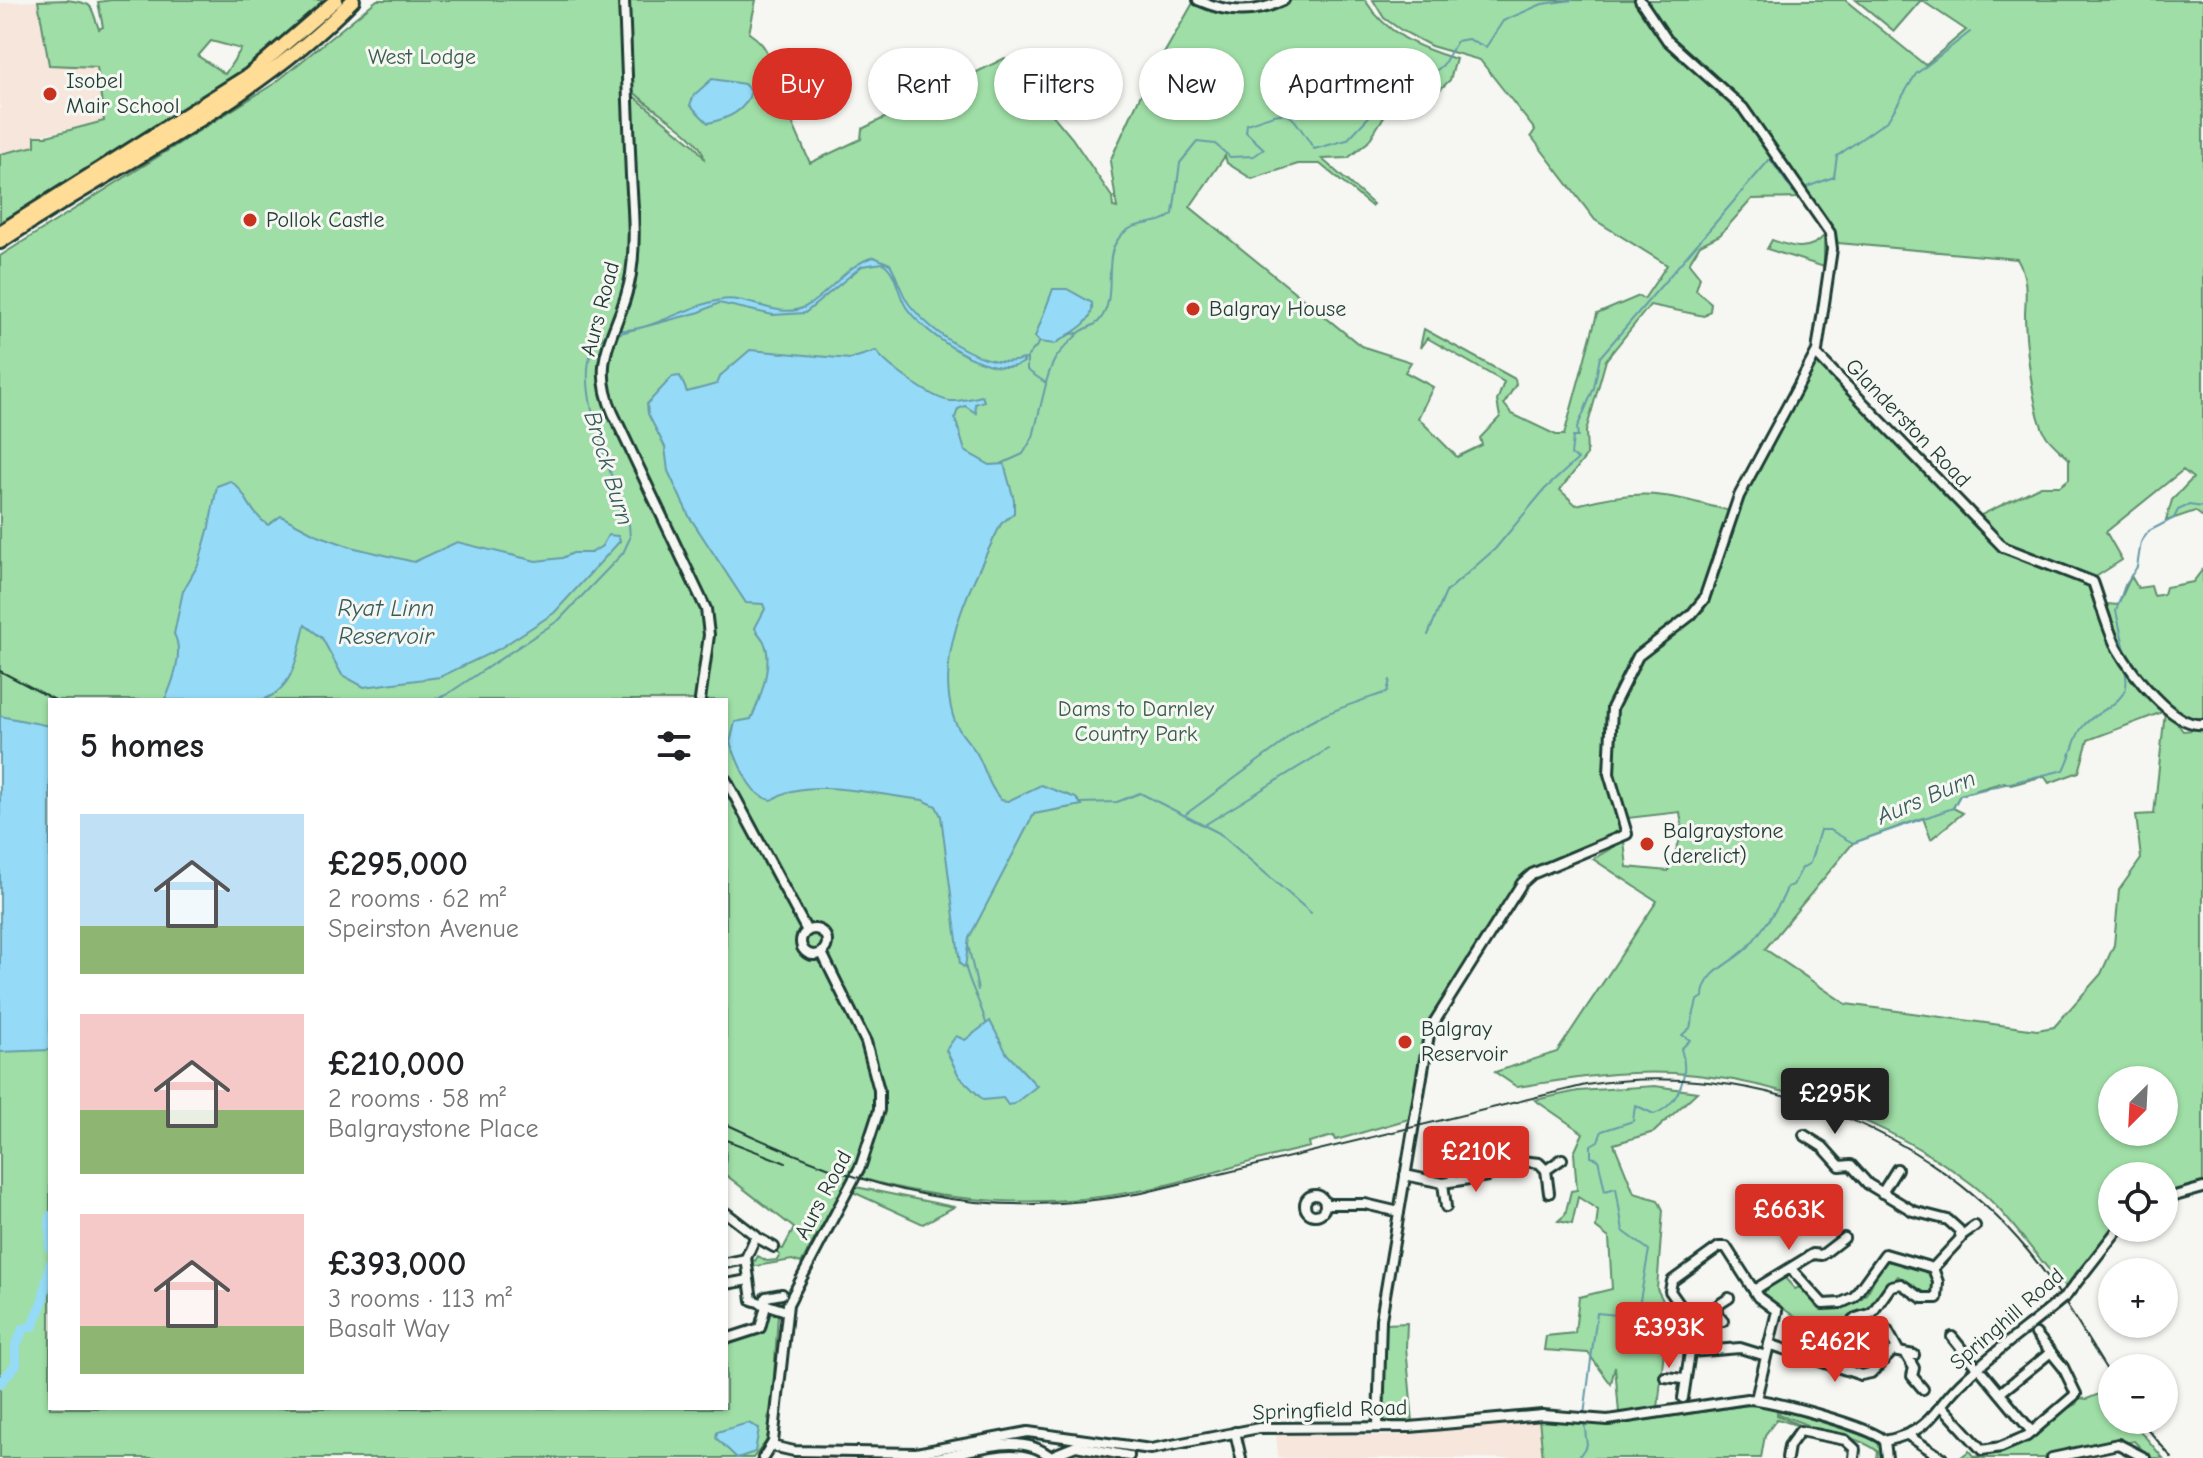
<!DOCTYPE html>
<meta charset="utf-8">
<style>
:root{--surface:#fff;--page:#f6f6f6;--text:#202124;--muted:#757577;--accent:#d93025}
body{margin:0;font-family:"Comic Neue",sans-serif;background:var(--page);color:var(--text);height:100vh;display:flex;flex-direction:column;font-size:30px;white-space:nowrap}
*{box-sizing:border-box;margin:0}
p{font-size:26px;color:var(--muted)}
.icon{flex:none;width:44px;height:44px;fill:none;stroke:currentColor;stroke-width:2;stroke-linecap:round;stroke-linejoin:round}
.map{position:relative;flex:1;overflow:hidden}
.drawer{position:absolute;left:48px;top:698px;width:680px;height:712px;display:flex;flex-direction:column;background:var(--surface);border-radius:0px;box-shadow:0 2px 6px #0004}
.drawer>*{flex:none}
.hud{position:absolute;left:752px;top:48px;width:760px;height:72px;display:flex;gap:16px}
.needle{width:52px;rotate:204deg}
.buttons{position:absolute;left:2098px;top:1066px;display:grid;gap:16px}
.buttons a{display:grid;place-items:center;width:80px;height:80px;border-radius:50%;background:var(--surface);box-shadow:0 2px 6px #0004;font-size:40px}
.price{position:absolute;translate:-50% -68px;padding:0 18px;border-radius:8px;background:var(--accent);color:#fff;font-size:26px;line-height:52px;filter:drop-shadow(0 2px 4px #0008)}
.price::after{content:'';position:absolute;left:50%;top:48px;width:24px;height:18px;margin-left:-12px;background:inherit;clip-path:polygon(0 0,100% 0,50% 100%)}
.price.active{background:#222;color:#fff}
ul{padding:0;list-style:none}
li{display:flex;align-items:center;gap:24px;height:200px;padding:0 32px}
li span{display:grid;place-items:center;flex:none;width:224px;height:160px;border-radius:0px;color:#555}
li>.icon{margin-inline-start:auto}
span .icon{width:96px;height:96px;fill:#fffc;stroke-width:1}
li b{font-size:34px}
h2{display:flex;justify-content:space-between;align-items:center;height:96px;padding:0 32px;font-size:34px}
.pill{padding:0 28px;border-radius:36px;background:var(--surface);box-shadow:0 2px 6px #0004;font-size:28px;line-height:72px}
.pill.active{background:var(--accent);color:#fff}
.map>svg:first-child{display:block}
.built{fill:#f6e6dc}
.green{fill:#9fdea6;stroke:#5f8e6d;stroke-width:2;fill-rule:evenodd}
.water{fill:#95dbf7;stroke:#669ca9;stroke-width:2}
.lines{fill:none;stroke-linecap:round;stroke-linejoin:round}
.stream{stroke:#669ca9;stroke-width:2}
.river{stroke:#95dbf7;stroke-width:10}
.minor-casing{stroke:#1f3d34;stroke-width:14}
.highway-casing{stroke:#1f3d34;stroke-width:18}
.minor{stroke:#f6f6f2;stroke-width:8}
.highway{stroke:#ffdd96;stroke-width:12}
.rail{stroke:#1f3d34;stroke-width:2}
.minor-bridge-casing{stroke:#1f3d34;stroke-width:14;stroke-linecap:butt}
.minor-bridge{stroke:#f6f6f2;stroke-width:8}
.poi-dot{fill:#c8321e;stroke:#f6f6f2;stroke-width:3}
.labels{text-anchor:middle;dominant-baseline:central;stroke-width:6;stroke-linejoin:round;paint-order:stroke}
.park-label{font-size:22px;fill:#395d4b;stroke:#f6f6f2}
.poi-label{font-size:22px;fill:#1f3d34;stroke:#f6f6f2;text-anchor:start}
.street-label{font-size:22px;fill:#1f3d34;stroke:#f6f6f2}
.water-label{font-size:24px;font-style:italic;fill:#375d5b;stroke:#f6f6f2}
</style>
<div class="map">
<svg width="2203" height="1458" viewBox="0 0 2203 1458">
<rect width="100%" height="100%" fill="#f6f6f2"/>
<filter id="ink" filterUnits="userSpaceOnUse"><feTurbulence type="fractalNoise" baseFrequency=".0125" numOctaves="2"/><feDisplacementMap in="SourceGraphic" scale="16" xChannelSelector="R" yChannelSelector="G"/><feConvolveMatrix kernelMatrix="1 2 1 2 8 2 1 2 1" color-interpolation-filters="sRGB"/></filter>
<g filter="url(#ink)">
<g class="built">
<polygon points="38,1 49,65 97,66 104,121 35,136 35,146 0,154 0,3"/>
<polygon points="1539,1419 1543,1458 1278,1458 1276,1433 1385,1436"/>
</g>
<g class="green">
<path d="M67 0C96 4 89 4 99 29L103 27 98 2 111 0H326L279 42 200 102 198 99 0 227V154L35 146V136H47L104 121 97 67 49 65 38 1ZM211 41 241 49 225 74 198 56Z"/>
<path d="M377 0H625L626 66 631 94 694 145 704 158C702 135 648 109 632 90L627 0H756L749 33C774 49 771 67 771 95L781 97 810 163 861 139 862 129 1005 58 1072 138 1112 197 1113 207 1117 208 1110 161 1143 90 1193 3 1220 13 1253 14 1291 0H1365C1386 34 1419 48 1456 59L1450 80 1430 99H1395L1368 142 1348 158 1322 159 1373 204 1371 206 1320 164H1298L1252 179 1227 163 1225 156 1190 207 1361 346 1411 362 1405 372 1433 387 1418 418 1457 457 1482 445 1480 438 1500 417 1497 401 1504 382 1427 338 1420 348 1424 329 1515 379 1516 384 1504 404 1512 414 1556 435H1564L1597 314 1639 296 1644 299 1667 265 1595 220 1531 136 1535 130 1480 60 1431 46 1401 30 1384 18 1373 0H1635L1663 44 1738 109 1760 142C1766 102 1697 68 1672 42 1661 31 1653 14 1645 0H1845L1925 65 1966 30 1921 0 1894 31 1856 0H2203V517L2195 511 2166 521 2172 500 2193 478 2183 470 2106 532 2122 560 2094 578 2008 547 1979 516 2041 486H2060L2069 479V459C2062 452 2053 445 2047 437 2033 417 2025 338 2025 313 2026 294 2028 277 2017 259L1838 243 1827 218 1791 169 1784 174 1800 198 1752 199 1720 235 1700 245 1689 263 1700 277 1696 290 1711 303 1710 311 1704 316 1650 305 1606 360 1586 431 1587 455 1560 490 1576 505C1642 487 1666 494 1730 511L1696 605 1636 653 1608 707 1605 773 1625 831C1599 859 1547 855 1519 884L1433 1019 1409 1119 1336 1140 1334 1136 1309 1142 1310 1147C1252 1159 1197 1180 1139 1191 1044 1209 943 1204 851 1175L801 1263 792 1260 750 1267V1258L755 1261 758 1256 767 1261 777 1260 780 1255 760 1242 774 1250 777 1247 783 1249 794 1228 726 1175V700H50V1408H726V1342L762 1330 767 1314H778L772 1407 768 1418 771 1422 766 1442 753 1458H0V256L275 83Z"/>
<path d="M1824 236V267L1767 249 1772 240C1792 247 1808 253 1824 236Z"/>
<path d="M1816 360 2000 548 2090 584 2096 603 2118 605 2131 576 2138 588 2151 586 2154 596 2164 594 2166 587 2193 582 2203 569V719C2176 722 2168 702 2149 686L2183 731 2203 729V1183L2164 1193V1176H2112V1228L2065 1287C2032 1254 2009 1213 1972 1184 1889 1121 1778 1079 1674 1073 1621 1070 1569 1079 1517 1087L1495 1072 1557 1052 1657 901 1593 859 1624 841 1627 867 1668 871 1683 832 1680 812 1628 818 1613 777 1616 714 1628 683 1643 656 1704 610 1742 499ZM2165 711 2154 814 2136 815 2141 859 2119 890 2114 945 2101 974 2054 1027 2037 1030 1846 1004 1765 949 1853 843 1923 818 1931 839 1963 813 1953 808 1960 795 2004 782 2011 785 2044 776 2049 783 2079 772 2088 740ZM2112 1080H2164V1132H2112Z"/>
<polygon points="1655,1086 1697,1092 1654,1132 1614,1144 1634,1193 1658,1200 1663,1210 1657,1289 1668,1310 1658,1409 1623,1415 1619,1413 1615,1366 1611,1384 1588,1353 1544,1350 1546,1336 1575,1333 1579,1297 1612,1289 1609,1238 1596,1228 1598,1210 1578,1197 1572,1224 1558,1221 1565,1215 1571,1191 1577,1190 1574,1153 1583,1133 1535,1100 1578,1091"/>
<polygon points="856,1187 954,1207 923,1224 853,1192"/>
<path d="M1887 1261 1926 1270 1934 1278V1295L1928 1296 1898 1276 1873 1307 1838 1329 1824 1324 1810 1327 1759 1292 1758 1288 1785 1278 1795 1289 1800 1287 1810 1293 1816 1307C1833 1306 1854 1308 1866 1294 1876 1282 1873 1271 1887 1261Z"/>
<polygon points="1407,1323 1406,1347 1413,1422 1384,1421 1381,1413 1386,1324"/>
<polygon points="2108,1386 2112,1392 2112,1420 2131,1420 2163,1458 2150,1458 2134,1441 2045,1458 1960,1458 1969,1451 1974,1457 2004,1451 2032,1439 2055,1415 2076,1404 2079,1398 2087,1399 2109,1390"/>
<polygon points="1756,1404 1777,1409 1777,1415 1806,1428 1777,1419 1765,1435 1761,1458 1543,1458 1539,1419 1613,1425"/>
<path d="M1780 1409 1872 1438 1880 1445 1883 1458H1877L1878 1452C1869 1442 1822 1427 1808 1429L1807 1425 1779 1414Z"/>
</g>
<g class="water">
<path d="M712 79 744 84 751 91C746 112 726 119 708 123L690 105 694 95Z"/>
<path d="M874 257 890 264C897 276 901 293 909 304 932 333 986 372 1023 359L1024 362C994 383 923 333 906 307 897 292 897 273 883 263L862 266 805 313 773 315 719 303 700 312 613 335 615 330C650 333 687 305 721 300 748 295 778 320 805 307 831 293 845 265 874 257Z"/>
<path d="M1053 289H1067L1092 303C1095 324 1071 332 1055 344L1040 342 1035 337Z"/>
<path d="M750 350 850 359 876 351C886 365 932 399 950 401 959 402 972 398 982 396L984 401 975 404 976 413 965 406 958 409 955 418 965 451 990 465 1004 464 1014 500V513L1001 524C973 582 934 651 953 716 957 731 968 740 976 752 986 769 988 786 1001 800L1008 801 1041 785 1076 798 1082 805 1034 814 969 938 965 968 960 964 941 816 936 806 923 800C881 796 804 775 772 800 748 797 739 762 730 743L735 722 751 719C760 700 773 664 765 644 763 637 758 635 755 628L765 609 763 604 746 603 689 516 668 471 665 447 648 414 647 404 672 377 680 376 687 392 717 384 721 375Z"/>
<path d="M230 481C246 490 248 512 268 525L281 516 315 534 351 547 414 562 457 542 536 561 562 558 573 553H591L602 546 608 535 618 536 620 541 554 613 499 649 440 677 364 687 342 675 322 638 305 625C298 654 294 690 262 700H165C173 682 184 652 174 634L183 591 199 563 209 527 217 486Z"/>
<polygon points="0,716 50,726 50,1050 0,1052"/>
<polygon points="990,1021 1007,1054 1037,1086 1014,1104 1008,1105 1003,1098 983,1100 959,1076 946,1050 956,1036 965,1040"/>
<polygon points="748,1423 759,1428 755,1452 737,1458 716,1438 717,1432"/>
</g>
<g class="lines">
<g class="stream">
<polyline points="1804,188 1834,177 1837,156 1888,120 1916,74 1970,32"/>
<polyline points="1067,335 1077,333"/>
<polyline points="1028,356 1040,342"/>
<path d="M1023 361 1027 358V370L1046 383C1053 356 1060 352 1078 334 1083 328 1094 327 1099 321 1119 298 1101 259 1119 238 1134 218 1157 228 1173 214L1180 163 1197 142 1215 144 1230 157 1254 156 1264 149 1246 132 1247 124C1293 108 1287 108 1314 149L1347 140 1379 106 1397 73 1425 80 1443 65 1457 41 1468 39 1486 47 1503 21 1542 4 1573 0"/>
<polyline points="1001,464 1023,454 1033,437 1046,384"/>
<polyline points="1428,635 1446,592 1495,549 1545,489 1578,459 1571,455 1573,437 1578,437 1577,428 1594,388 1600,357 1770,159 1793,192 1798,190"/>
<polyline points="2127,659 2116,611 2125,585 2137,567 2141,542 2149,531 2174,518 2178,510 2189,505 2203,507"/>
<path d="M432 700 446 695 559 620 623 553 630 538 629 524C617 486 557 356 608 334"/>
<polyline points="1080,803 1117,802 1140,793 1219,833 1311,913"/>
<path d="M1186 814 1280 745C1304 717 1353 704 1387 692L1390 680"/>
<polyline points="1206,824 1328,749"/>
<polyline points="968,945 978,990"/>
<path d="M965 965C970 986 980 1001 986 1023"/>
<path d="M1584 1415 1597 1313 1637 1317 1649 1250 1623 1231 1616 1188 1605 1191 1598 1159 1591 1157V1145L1598 1141 1602 1131 1633 1121 1635 1105 1654 1114C1679 1105 1690 1074 1681 1049L1690 1040 1682 1035 1690 1028 1697 1001 1703 997C1703 971 1734 963 1749 946 1762 930 1782 905 1787 887L1793 885 1802 868 1810 863 1820 830H1830L1853 843 1953 808 1960 795 2064 770C2071 757 2075 737 2081 729 2092 712 2116 709 2125 690 2129 681 2124 675 2126 665"/>
<polyline points="1578,1458 1587,1445 1584,1422"/>
</g>
<g class="river">
<polyline points="50,1216 50,1248"/>
<polyline points="0,1383 16,1365 16,1345 23,1329 33,1326 43,1300 50,1264"/>
</g>
<defs>
<g id="minor">
<path d="M624 0C626 59 629 118 631 176 633 208 636 242 631 274 623 329 587 353 613 413L706 609 709 635 700 700"/>
<path d="M1198 0C1228 13 1253 15 1284 0"/>
<path d="M1816 354 2003 547 2093 582C2101 604 2107 628 2117 648 2131 672 2173 728 2203 724"/>
<polyline points="726,780 807,931"/>
<circle cx="814" cy="942" r="13"/>
<polyline points="1448,1135 1453,1181"/>
<polyline points="1804,1135 1823,1147 1840,1166 1851,1165 1868,1184 1913,1211 1948,1220 1959,1230 1961,1238 1933,1268"/>
<polyline points="1546,1170 1562,1159"/>
<polyline points="1405,1175 1443,1183 1488,1176 1507,1163 1521,1161 1539,1163 1546,1170 1549,1193"/>
<polyline points="1443,1183 1446,1207"/>
<polyline points="1882,1193 1897,1169"/>
<circle cx="1315" cy="1205" r="10"/>
<polyline points="2164,1199 2203,1188"/>
<polyline points="1325,1204 1365,1204 1399,1212"/>
<polyline points="726,1213 756,1236 746,1258 752,1300 786,1311"/>
<polyline points="1962,1235 1975,1226"/>
<polyline points="756,1237 774,1247"/>
<polyline points="726,1263 746,1259"/>
<polyline points="1792,1270 1823,1304 1841,1303 1854,1297 1885,1254 1933,1268 1938,1282 1937,1298 1922,1298 1901,1284 1891,1286 1872,1313 1856,1318 1846,1327 1833,1367"/>
<polyline points="726,1284 749,1280"/>
<polyline points="1754,1290 1813,1254 1822,1255 1844,1238"/>
<polyline points="2066,1296 2119,1228"/>
<polyline points="764,1305 766,1297 782,1294"/>
<polyline points="1714,1310 1723,1321"/>
<polyline points="1692,1322 1729,1298"/>
<polyline points="1887,1330 1898,1350"/>
<polyline points="1952,1337 1977,1368"/>
<polyline points="726,1339 760,1328 766,1306"/>
<polyline points="1769,1344 1861,1375 1871,1373 1893,1351 1914,1355"/>
<polyline points="1907,1356 1914,1368 1912,1376 1923,1389"/>
<polyline points="1983,1373 2032,1432"/>
<polyline points="1665,1377 1684,1379"/>
<polyline points="2000,1393 2051,1352"/>
<polyline points="1683,1398 1690,1352"/>
<polyline points="1756,1399 1777,1311 1758,1297 1726,1247 1719,1247 1672,1281 1670,1291 1692,1322 1690,1352 1740,1348 1766,1356"/>
<polyline points="1942,1406 1982,1450 2001,1447 2027,1436 2076,1394 2063,1367 2036,1334"/>
<polyline points="1378,1426 1381,1319 1430,1029 1522,883 1532,874 1627,834 1609,774 1612,708 1638,656 1691,615 1704,599 1739,496 1817,351 1832,249 1830,233 1743,108 1667,40 1640,0"/>
<polyline points="1235,1432 1241,1458"/>
<polyline points="1909,1436 1942,1458"/>
<path d="M1885 1441C1935 1430 1932 1409 1965 1379 1994 1352 2026 1329 2056 1304"/>
<polyline points="1885,1441 1887,1458"/>
<path d="M772 1446 794 1451 916 1453 1028 1432 1151 1449 1259 1428 1410 1427 1542 1415 1608 1420 1747 1399C1769 1399 1872 1427 1885 1441"/>
<polyline points="1051,1456 1076,1446 1129,1456"/>
<polyline points="763,1458 773,1442 788,1304 861,1165 879,1110 879,1090 866,1042 822,953"/>
<path d="M934 1458C971 1453 1020 1429 1052 1458"/>
<polyline points="1787,1458 1789,1446 1800,1431 1845,1440 1855,1449 1854,1458"/>
<polyline points="2052,1458 2118,1444 2145,1458"/>
</g>
<g id="highway">
<polyline points="0,232 249,75 336,0"/>
<path d="M0 242C119 162 251 105 353 0"/>
</g>
</defs>
<use href="#minor" class="minor-casing"/>
<use href="#highway" class="highway-casing"/>
<use href="#minor" class="minor"/>
<use href="#highway" class="highway"/>
<g class="rail">
<polyline points="0,671 55,700"/>
<path d="M726 1124C873 1193 978 1222 1142 1193L1586 1085C1747 1059 1924 1124 2028 1251 2061 1291 2084 1335 2112 1378"/>
<polyline points="726,1140 786,1163"/>
<polyline points="2140,1420 2172,1458"/>
</g>
<defs>
<polyline id="minor-bridge" points="2056,1304 2066,1296"/>
</defs>
<use href="#minor-bridge" class="minor-bridge-casing"/>
<use href="#minor-bridge" class="minor-bridge"/>
</g>
</g>
<g class="poi-dot">
<circle cx="50" cy="94" r="8"/>
<circle cx="250" cy="220" r="8"/>
<circle cx="1193" cy="309" r="8"/>
<circle cx="1647" cy="844" r="8"/>
<circle cx="1405" cy="1042" r="8"/>
</g>
<g class="labels">
<g class="park-label">
<text x="422" y="57">West Lodge</text>
<text x="1136" y="709">Dams to Darnley<tspan x="1136" dy="25">Country Park</tspan></text>
</g>
<g class="poi-label">
<text x="66" y="81">Isobel<tspan x="66" dy="25">Mair School</tspan></text>
<text x="266" y="220">Pollok Castle</text>
<text x="1209" y="309">Balgray House</text>
<text x="1663" y="831">Balgraystone<tspan x="1663" dy="25">(derelict)</tspan></text>
<text x="1421" y="1029">Balgray<tspan x="1421" dy="25">Reservoir</tspan></text>
</g>
<g class="street-label">
<text transform="translate(600 309) rotate(-75)">Aurs Road</text>
<text transform="translate(1908 423) rotate(46)">Glanderston Road</text>
<text transform="translate(823 1195) rotate(-62)">Aurs Road</text>
<text transform="translate(2007 1319) rotate(-41)">Springhill Road</text>
<text transform="translate(1330 1410) rotate(-2)">Springfield Road</text>
</g>
<g class="water-label">
<text transform="translate(609 468) rotate(73)">Brock Burn</text>
<text x="386" y="608">Ryat Linn<tspan x="386" dy="28">Reservoir</tspan></text>
<text transform="translate(1926 797) rotate(-23)">Aurs Burn</text>
</g>
</g>
</svg>
<div class="buttons">
<a><svg class="needle" viewBox="-14 -14 28 28"><path d="M0-13l5 13h-10z" fill="#e53935"/><path d="M0 13l5-13h-10z" fill="#757577"/></svg></a>
<a><svg class="icon" aria-label="locate" viewBox="0 0 24 24"><circle cx="12" cy="12" r="6"/><path d="M12 2v4M12 18v4M2 12h4M18 12h4"/></svg></a>
<a>+</a>
<a>−</a>
</div>
<b class="price active" style="left:1835px;top:1136px">£295K</b>
<b class="price" style="left:1476px;top:1194px">£210K</b>
<b class="price" style="left:1789px;top:1252px">£663K</b>
<b class="price" style="left:1669px;top:1370px">£393K</b>
<b class="price" style="left:1835px;top:1384px">£462K</b>
<div class="hud">
<a class="pill active">Buy</a>
<a class="pill">Rent</a>
<a class="pill">Filters</a>
<a class="pill">New</a>
<a class="pill">Apartment</a>
</div>
<section class="drawer">
<h2>5 homes<svg class="icon" aria-label="filters" viewBox="0 0 24 24"><path d="M4 7h16M4 17h16"/><circle cx="9" cy="7" r="2"/><circle cx="15" cy="17" r="2"/></svg></h2>
<ul>
<li><span style="background:linear-gradient(#bfe0f5 70%,#8fb573 0)"><svg class="icon" aria-label="home" viewBox="0 0 24 24"><path d="M3 11l9-7 9 7M6 9v11h12V9"/></svg></span><div><b>£295,000</b><p>2 rooms · 62 m²</p><p>Speirston Avenue</p></div></li>
<li><span style="background:linear-gradient(#f6c9c9 60%,#8fb573 0)"><svg class="icon" aria-label="home" viewBox="0 0 24 24"><path d="M3 11l9-7 9 7M6 9v11h12V9"/></svg></span><div><b>£210,000</b><p>2 rooms · 58 m²</p><p>Balgraystone Place</p></div></li>
<li><span style="background:linear-gradient(#f6c9c9 70%,#8fb573 0)"><svg class="icon" aria-label="home" viewBox="0 0 24 24"><path d="M3 11l9-7 9 7M6 9v11h12V9"/></svg></span><div><b>£393,000</b><p>3 rooms · 113 m²</p><p>Basalt Way</p></div></li>
</ul>
</section>
</div>
